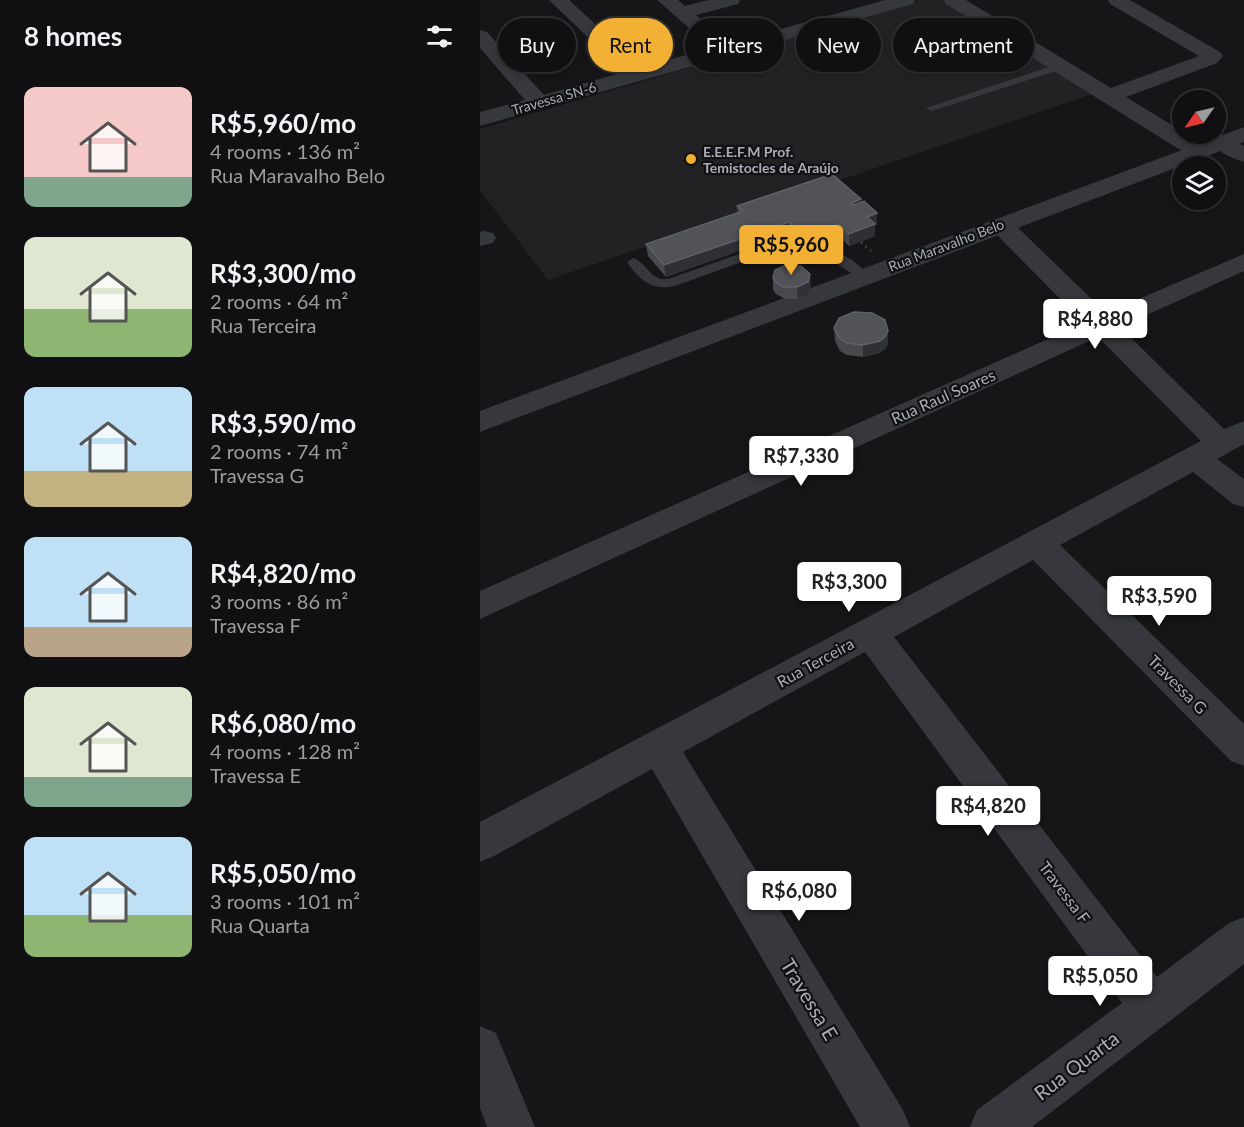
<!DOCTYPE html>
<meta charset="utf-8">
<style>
:root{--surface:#101012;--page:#19191b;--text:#f1f3f6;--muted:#9c9d9f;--line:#303032;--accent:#f2b134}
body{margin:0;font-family:Lato,sans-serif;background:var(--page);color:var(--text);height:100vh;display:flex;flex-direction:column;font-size:22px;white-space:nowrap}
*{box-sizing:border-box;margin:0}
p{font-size:20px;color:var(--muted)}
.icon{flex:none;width:33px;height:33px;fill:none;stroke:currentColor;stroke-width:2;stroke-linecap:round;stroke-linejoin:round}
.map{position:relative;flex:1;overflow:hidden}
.drawer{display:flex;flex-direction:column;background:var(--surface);width:480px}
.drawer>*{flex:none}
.guide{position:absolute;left:18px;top:18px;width:570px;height:54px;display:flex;gap:12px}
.needle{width:39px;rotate:236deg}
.fabs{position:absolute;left:692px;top:90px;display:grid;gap:12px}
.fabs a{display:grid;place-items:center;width:54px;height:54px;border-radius:50%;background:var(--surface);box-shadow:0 3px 9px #0003,0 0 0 2px var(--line);font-size:30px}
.price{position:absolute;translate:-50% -51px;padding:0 14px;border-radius:6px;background:#fff;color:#222;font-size:20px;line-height:39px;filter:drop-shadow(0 2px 3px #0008)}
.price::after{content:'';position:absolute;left:50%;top:36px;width:18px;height:14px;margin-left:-9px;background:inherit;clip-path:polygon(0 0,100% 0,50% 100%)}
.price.current{background:var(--accent);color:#111}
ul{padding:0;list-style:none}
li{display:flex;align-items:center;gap:18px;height:150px;padding:0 24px}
li span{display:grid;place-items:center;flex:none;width:168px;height:120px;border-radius:12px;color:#555}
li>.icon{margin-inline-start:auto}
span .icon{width:72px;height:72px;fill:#fffc;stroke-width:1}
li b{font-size:26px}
h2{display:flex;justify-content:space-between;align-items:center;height:72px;padding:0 24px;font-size:26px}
.tag{padding:0 21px;border-radius:27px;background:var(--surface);box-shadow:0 3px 9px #0003,0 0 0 2px var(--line);font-size:21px;line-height:54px}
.tag.current{background:var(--accent);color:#111}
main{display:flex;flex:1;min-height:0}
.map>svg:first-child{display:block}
.built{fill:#222225}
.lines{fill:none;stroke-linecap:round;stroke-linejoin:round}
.path{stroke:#3d3f44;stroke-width:3;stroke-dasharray:2 4;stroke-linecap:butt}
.service{fill:#37383d;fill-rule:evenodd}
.minor{fill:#37383d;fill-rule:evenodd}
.tertiary{fill:#37383d;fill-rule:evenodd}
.wall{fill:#47494d}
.shaded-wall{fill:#2f3033}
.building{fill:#525359;stroke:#5f6168;stroke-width:1.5}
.poi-dot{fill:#f2b134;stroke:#111113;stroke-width:2}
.labels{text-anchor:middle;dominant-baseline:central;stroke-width:4.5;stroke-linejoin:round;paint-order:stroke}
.far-street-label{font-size:14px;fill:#a8adb8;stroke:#111113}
.far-poi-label{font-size:14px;font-weight:bold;fill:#a8adb8;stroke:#111113;text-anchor:start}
.street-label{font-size:16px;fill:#a8adb8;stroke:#111113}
.near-street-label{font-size:20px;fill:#a8adb8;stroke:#111113}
</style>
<main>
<section class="drawer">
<h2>8 homes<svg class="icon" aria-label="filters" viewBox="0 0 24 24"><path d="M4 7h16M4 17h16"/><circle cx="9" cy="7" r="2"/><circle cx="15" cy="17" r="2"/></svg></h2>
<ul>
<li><span style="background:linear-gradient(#f6c9c9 75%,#7fa58c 0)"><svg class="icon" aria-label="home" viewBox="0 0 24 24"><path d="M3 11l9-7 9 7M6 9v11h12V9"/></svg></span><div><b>R$5,960/mo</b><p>4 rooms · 136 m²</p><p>Rua Maravalho Belo</p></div></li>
<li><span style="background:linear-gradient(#dfe7d0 60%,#8fb573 0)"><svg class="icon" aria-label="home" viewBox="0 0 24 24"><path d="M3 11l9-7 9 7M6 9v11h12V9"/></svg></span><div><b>R$3,300/mo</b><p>2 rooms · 64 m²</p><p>Rua Terceira</p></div></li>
<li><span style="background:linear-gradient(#bfe0f5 70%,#c2b280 0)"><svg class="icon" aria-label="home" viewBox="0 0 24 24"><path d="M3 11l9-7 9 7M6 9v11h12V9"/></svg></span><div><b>R$3,590/mo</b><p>2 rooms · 74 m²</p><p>Travessa G</p></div></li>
<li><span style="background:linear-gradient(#bfe0f5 75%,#b9a48a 0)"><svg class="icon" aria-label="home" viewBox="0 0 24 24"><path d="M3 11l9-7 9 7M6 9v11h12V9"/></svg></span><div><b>R$4,820/mo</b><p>3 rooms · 86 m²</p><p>Travessa F</p></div></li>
<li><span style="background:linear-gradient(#dfe7d0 75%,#7fa58c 0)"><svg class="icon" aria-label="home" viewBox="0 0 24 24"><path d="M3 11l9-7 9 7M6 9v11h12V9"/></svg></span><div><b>R$6,080/mo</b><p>4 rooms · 128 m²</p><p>Travessa E</p></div></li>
<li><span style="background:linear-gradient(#bfe0f5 65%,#8fb573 0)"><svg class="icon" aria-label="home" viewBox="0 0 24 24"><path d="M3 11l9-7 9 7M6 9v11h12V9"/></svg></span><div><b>R$5,050/mo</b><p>3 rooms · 101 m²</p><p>Rua Quarta</p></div></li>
</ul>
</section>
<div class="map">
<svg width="764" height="1127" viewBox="0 0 764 1127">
<rect width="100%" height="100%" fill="#161618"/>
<polygon class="built" points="440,0 465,0 612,94 68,280 0,190 0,129"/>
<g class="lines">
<polyline class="path" points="381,242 391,251"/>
<g class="service">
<polygon points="581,63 585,64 585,68 455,110 451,111 446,108"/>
<path d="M302 239 313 241 326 248 354 251 372 260 392 276 391 279H381L347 258 323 256 303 247 195 286C172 291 159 280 147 262L153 258C168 263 169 281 188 279Z"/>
</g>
<g class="minor">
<polygon points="69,0 89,0 162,67 232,48 177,0 198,0 205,6 229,0 260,0 258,4 216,15 251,43 405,0 435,0 433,4 0,126 0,112 45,100 0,48 0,30 7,32 64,95 144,72"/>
<polygon points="464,0 486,0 631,88 719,56 630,4 628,0 650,0 740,52 743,56 737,63 646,97 726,146 729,151 726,156 718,158 710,156 466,4"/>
<path d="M742 135 764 146V162C753 159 738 152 731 142L734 137Z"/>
<polygon points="521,218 530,220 626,313 764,254 764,271 640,327 744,429 764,421 764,444 737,459 764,479 764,507 753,504 713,472 580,545 764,724 764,766 751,761 553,560 414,637 677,977 749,923 764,917 764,964 552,1127 490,1127 497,1110 642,1003 385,652 203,752 423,1110 430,1127 380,1127 172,769 14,856 0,862 0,822 721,441 618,337 0,619 0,591 604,323 512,230 509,225 512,220"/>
<polygon points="4,231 13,233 16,238 13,243 0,246 0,232"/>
<polygon points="0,1026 16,1033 55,1127 7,1127 0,1108"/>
</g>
<polygon class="tertiary" points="764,127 764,142 0,432 0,411"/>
</g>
<g class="wall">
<polygon points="381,202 397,213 397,225 395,225 395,236 369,246 359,236 325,248 309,233 186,277 168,256 166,244 258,213 257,206"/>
<polygon points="293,278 331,286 328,294 318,299 305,299 296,294 293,290"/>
<polygon points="354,328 408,344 405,349 399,353 383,357 367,355 360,351 355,341"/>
</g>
<g class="shaded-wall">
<polygon points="381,199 381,211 371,203"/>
<polygon points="397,213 397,225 395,225 395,236 369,246 369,234 387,217"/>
<polygon points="309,222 309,233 186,277 184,265"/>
<polygon points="359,224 359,236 325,248 324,237"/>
<polygon points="330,274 331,286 328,294 318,299 317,287"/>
<polygon points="408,331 408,344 405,349 399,353 383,357 383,345"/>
</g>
<g class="building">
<polygon points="352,174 381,199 371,203 374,205 384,201 397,213 387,217 395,224 369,234 359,224 324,237 309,222 184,265 166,244 263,211 257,206"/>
<polygon points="304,266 321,266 330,274 328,282 317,287 304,287 295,282 293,278 295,270"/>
<polygon points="374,312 392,313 405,320 408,331 405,337 400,341 383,345 367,343 360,339 354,328 359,318"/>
</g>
<circle class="poi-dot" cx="211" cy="159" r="6"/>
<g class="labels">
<g class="far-street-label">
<text transform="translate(74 98) rotate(-16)">Travessa SN-6</text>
<text transform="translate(466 245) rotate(-21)">Rua Maravalho Belo</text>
</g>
<g class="far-poi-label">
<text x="223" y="151">E.E.E.F.M Prof.<tspan x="223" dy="16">Temistocles de Araújo</tspan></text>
</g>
<g class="street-label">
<text transform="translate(463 396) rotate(-24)">Rua Raul Soares</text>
<text transform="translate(335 662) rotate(-29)">Rua Terceira</text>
<text transform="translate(698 684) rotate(45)">Travessa G</text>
<text transform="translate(585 892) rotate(53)">Travessa F</text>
</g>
<g class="near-street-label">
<text transform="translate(330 999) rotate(59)">Travessa E</text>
<text transform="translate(596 1065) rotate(-37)">Rua Quarta</text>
</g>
</g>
</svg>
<div class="fabs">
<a><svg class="needle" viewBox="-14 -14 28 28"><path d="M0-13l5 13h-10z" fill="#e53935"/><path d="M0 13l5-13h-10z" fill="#9c9d9f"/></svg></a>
<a><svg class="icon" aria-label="layers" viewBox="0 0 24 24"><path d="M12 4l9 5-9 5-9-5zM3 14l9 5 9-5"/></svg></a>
</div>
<b class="price current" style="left:311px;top:276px">R$5,960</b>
<b class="price" style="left:615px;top:350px">R$4,880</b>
<b class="price" style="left:321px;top:487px">R$7,330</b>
<b class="price" style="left:369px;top:613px">R$3,300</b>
<b class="price" style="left:679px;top:627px">R$3,590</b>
<b class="price" style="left:508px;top:837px">R$4,820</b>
<b class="price" style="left:319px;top:922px">R$6,080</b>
<b class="price" style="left:620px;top:1007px">R$5,050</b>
<div class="guide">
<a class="tag">Buy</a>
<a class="tag current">Rent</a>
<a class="tag">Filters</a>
<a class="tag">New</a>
<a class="tag">Apartment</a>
</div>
</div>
</main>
